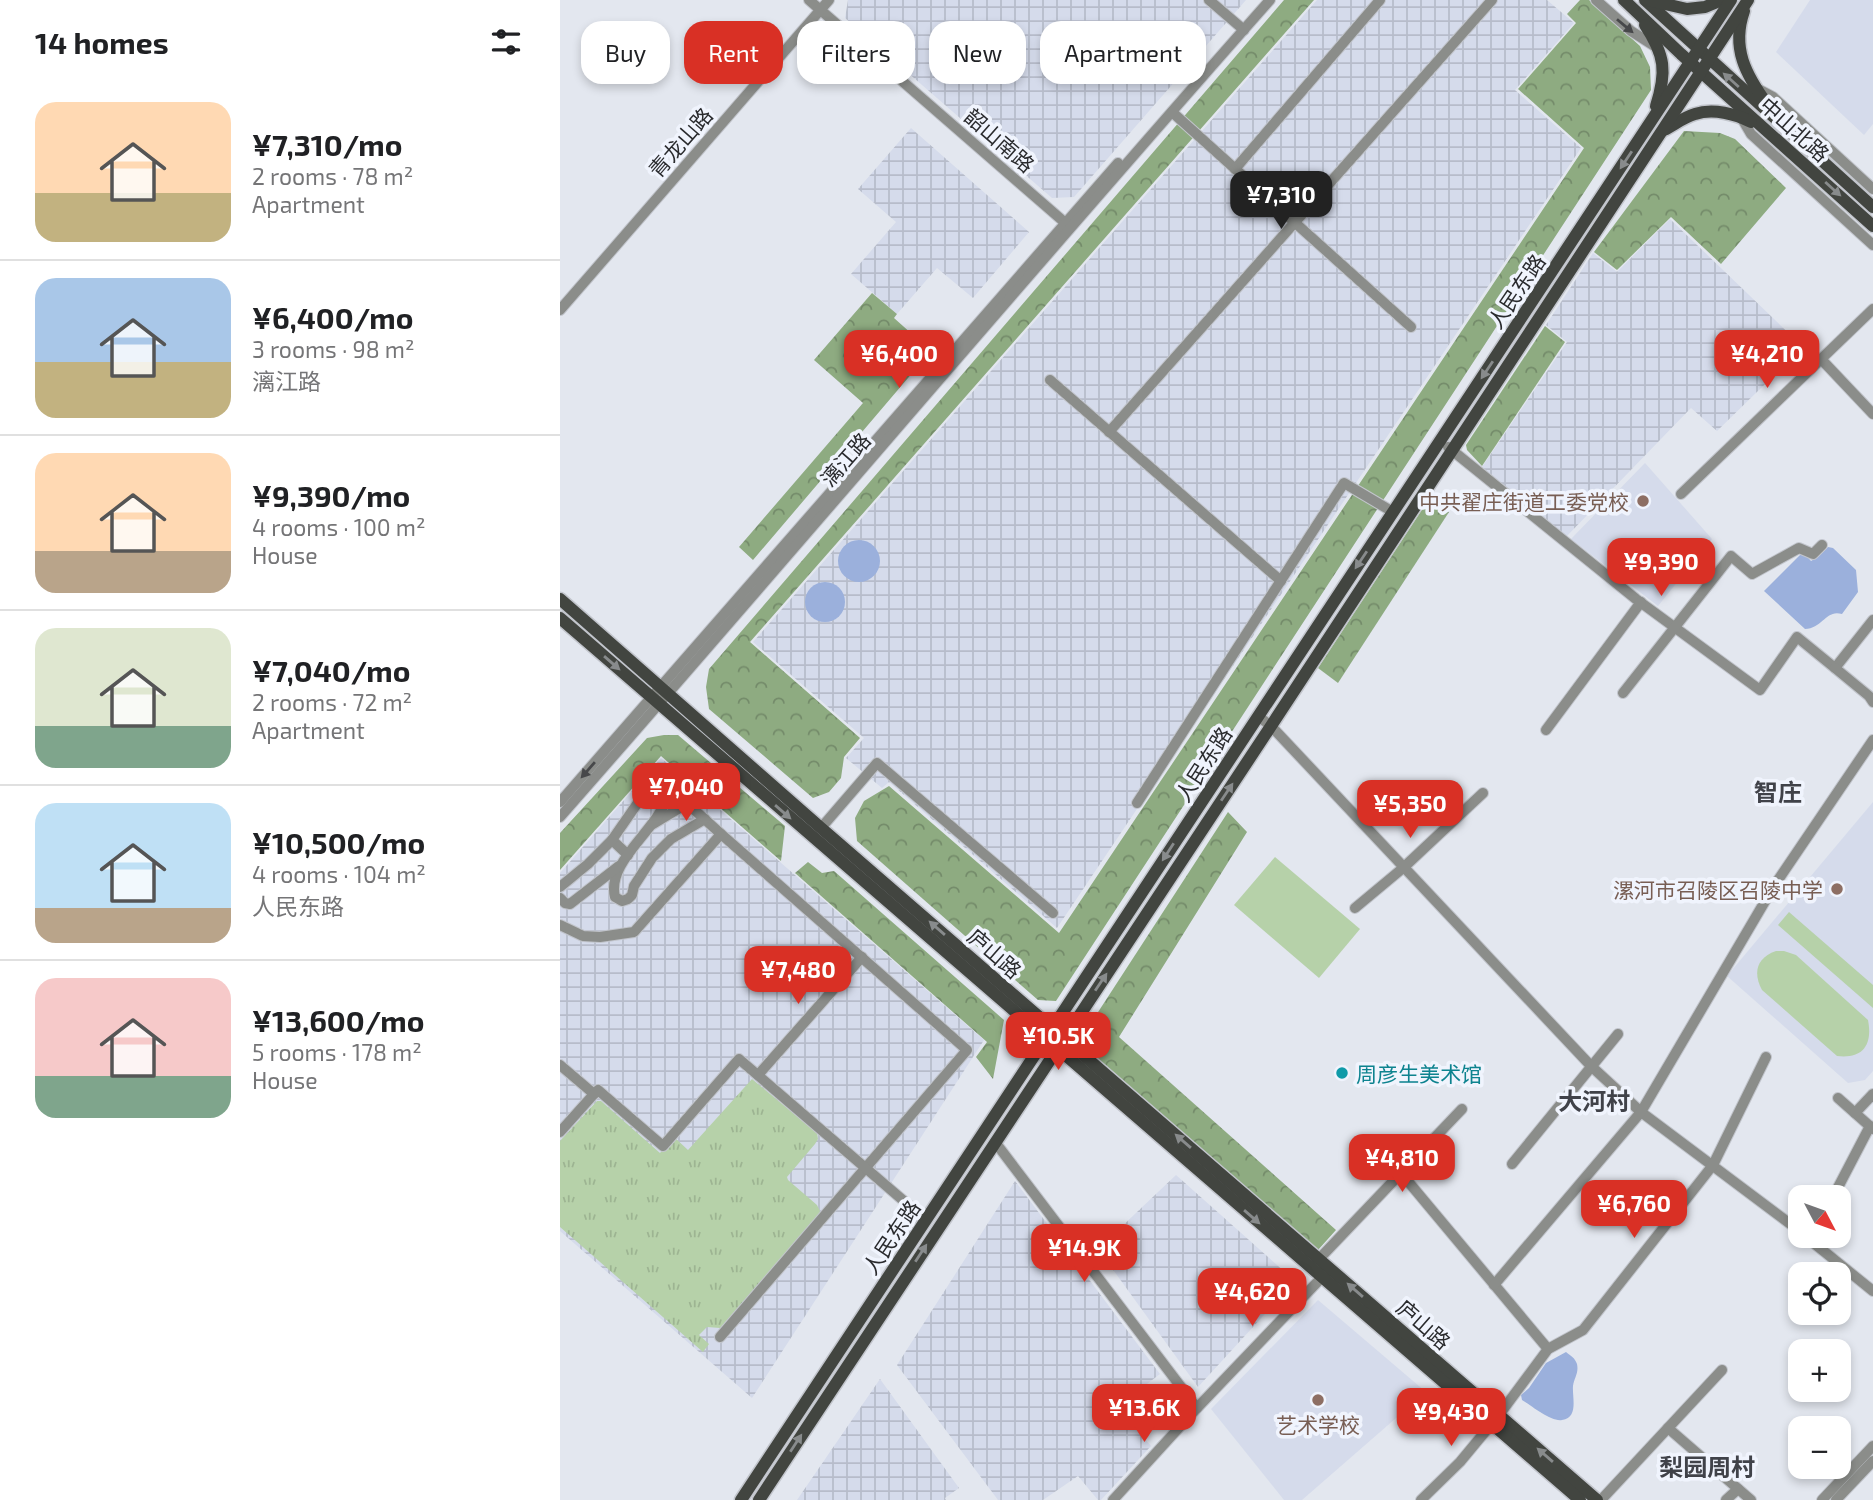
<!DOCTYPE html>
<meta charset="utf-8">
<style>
:root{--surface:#fff;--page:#f2f2f2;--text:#202124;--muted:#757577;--line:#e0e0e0;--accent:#d93025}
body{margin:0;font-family:"Exo 2","Noto Sans SC",sans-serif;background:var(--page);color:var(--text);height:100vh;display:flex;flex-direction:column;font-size:26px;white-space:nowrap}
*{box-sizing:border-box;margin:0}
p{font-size:23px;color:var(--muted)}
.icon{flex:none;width:38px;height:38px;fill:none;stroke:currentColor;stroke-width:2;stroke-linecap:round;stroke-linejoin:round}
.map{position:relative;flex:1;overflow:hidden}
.panel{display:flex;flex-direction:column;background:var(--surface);width:560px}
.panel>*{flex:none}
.hud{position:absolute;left:21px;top:21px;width:665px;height:63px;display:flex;gap:14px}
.needle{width:46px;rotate:131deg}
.tools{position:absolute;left:1228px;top:1185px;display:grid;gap:14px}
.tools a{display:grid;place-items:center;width:63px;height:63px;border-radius:14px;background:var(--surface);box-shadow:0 4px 10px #0003;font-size:35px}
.price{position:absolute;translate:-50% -60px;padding:0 16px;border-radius:14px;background:var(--accent);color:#fff;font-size:23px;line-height:46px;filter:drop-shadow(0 2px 4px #0008)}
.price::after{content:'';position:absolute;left:50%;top:42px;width:21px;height:16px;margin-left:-10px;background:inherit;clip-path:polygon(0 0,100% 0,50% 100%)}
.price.selected{background:#222;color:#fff}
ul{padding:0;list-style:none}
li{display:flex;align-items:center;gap:21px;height:175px;padding:0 35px}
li+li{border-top:2px solid var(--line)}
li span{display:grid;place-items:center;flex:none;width:196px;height:140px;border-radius:21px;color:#555}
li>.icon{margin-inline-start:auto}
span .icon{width:84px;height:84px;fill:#fffc;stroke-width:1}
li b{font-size:30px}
h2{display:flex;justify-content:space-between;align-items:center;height:84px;padding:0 35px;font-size:30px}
.chip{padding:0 24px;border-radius:21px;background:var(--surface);box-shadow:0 4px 10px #0003;font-size:24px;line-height:63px}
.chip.selected{background:var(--accent);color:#fff}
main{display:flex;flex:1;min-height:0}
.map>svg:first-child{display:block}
.built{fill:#d5dbeb}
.industrial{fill:url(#industrial-grid)}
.grass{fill:url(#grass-tufts)}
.forest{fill:url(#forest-crowns)}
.green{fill:#b6d1a9}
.water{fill:#9bb0dc}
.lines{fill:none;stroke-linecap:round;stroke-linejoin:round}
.minor-casing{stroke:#c2c5cc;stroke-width:12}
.major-casing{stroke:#c2c5cc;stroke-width:15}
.minor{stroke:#8b8d8a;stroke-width:10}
.major{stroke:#424540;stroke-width:12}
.oneway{fill:#47484a}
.oneway2{fill:#888b8c}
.education-dot{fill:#8d6e63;stroke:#f0f4fd;stroke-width:2.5}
.culture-dot{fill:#0f9aa8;stroke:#f0f4fd;stroke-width:2.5}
.labels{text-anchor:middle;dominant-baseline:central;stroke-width:7;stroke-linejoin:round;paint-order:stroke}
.street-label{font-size:21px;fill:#2a2b2e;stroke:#f0f4fd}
.education-label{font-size:21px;fill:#785e54;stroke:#f0f4fd;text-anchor:end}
.culture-label{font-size:21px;fill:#0d838f;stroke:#f0f4fd;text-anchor:start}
.quarter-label{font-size:24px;font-weight:bold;fill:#404249;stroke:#f0f4fd}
</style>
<main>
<section class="panel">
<h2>14 homes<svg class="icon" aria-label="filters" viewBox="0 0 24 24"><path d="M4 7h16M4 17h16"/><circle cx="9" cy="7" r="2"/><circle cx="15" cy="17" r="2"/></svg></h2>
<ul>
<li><span style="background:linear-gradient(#ffd9b3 65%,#c2b280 0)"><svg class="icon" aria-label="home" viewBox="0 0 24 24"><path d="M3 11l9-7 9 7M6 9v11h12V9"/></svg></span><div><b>¥7,310/mo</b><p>2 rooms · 78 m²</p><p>Apartment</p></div></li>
<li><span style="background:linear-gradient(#a9c7e8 60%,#c2b280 0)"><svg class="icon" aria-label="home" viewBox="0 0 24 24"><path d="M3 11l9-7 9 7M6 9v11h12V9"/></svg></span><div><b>¥6,400/mo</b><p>3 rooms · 98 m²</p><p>漓江路</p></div></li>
<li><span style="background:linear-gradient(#ffd9b3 70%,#b9a48a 0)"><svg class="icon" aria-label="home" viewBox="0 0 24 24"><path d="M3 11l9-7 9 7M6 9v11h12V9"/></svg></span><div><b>¥9,390/mo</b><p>4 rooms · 100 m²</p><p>House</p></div></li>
<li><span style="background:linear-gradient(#dfe7d0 70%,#7fa58c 0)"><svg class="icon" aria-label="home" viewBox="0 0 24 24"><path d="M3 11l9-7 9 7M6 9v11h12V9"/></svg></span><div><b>¥7,040/mo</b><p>2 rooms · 72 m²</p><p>Apartment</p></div></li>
<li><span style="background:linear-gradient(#bfe0f5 75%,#b9a48a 0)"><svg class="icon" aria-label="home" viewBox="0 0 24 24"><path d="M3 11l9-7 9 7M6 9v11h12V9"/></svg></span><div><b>¥10,500/mo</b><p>4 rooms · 104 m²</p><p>人民东路</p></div></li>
<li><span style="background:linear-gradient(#f6c9c9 70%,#7fa58c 0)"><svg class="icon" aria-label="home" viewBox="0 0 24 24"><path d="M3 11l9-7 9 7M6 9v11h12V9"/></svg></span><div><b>¥13,600/mo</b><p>5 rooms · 178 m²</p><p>House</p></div></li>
</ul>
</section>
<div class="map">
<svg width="1313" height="1500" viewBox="0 0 1313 1500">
<defs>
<pattern id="industrial-grid" width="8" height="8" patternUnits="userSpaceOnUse" patternTransform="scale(1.75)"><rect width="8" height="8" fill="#d5dbeb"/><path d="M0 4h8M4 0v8" fill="none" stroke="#b7bcca"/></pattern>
<pattern id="grass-tufts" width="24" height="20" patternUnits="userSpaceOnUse" patternTransform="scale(1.75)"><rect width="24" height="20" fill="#b6d1a9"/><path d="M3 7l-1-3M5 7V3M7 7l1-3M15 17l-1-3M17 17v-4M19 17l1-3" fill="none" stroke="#9db492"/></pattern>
<pattern id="forest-crowns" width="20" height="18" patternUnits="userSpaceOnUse" patternTransform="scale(1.75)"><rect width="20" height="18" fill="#8eab81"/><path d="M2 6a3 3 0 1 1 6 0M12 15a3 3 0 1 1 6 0" fill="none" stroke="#748b6a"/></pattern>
</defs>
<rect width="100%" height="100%" fill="#e3e7ef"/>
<g class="built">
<polygon points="1250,0 1313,0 1313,124 1304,135 1216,52"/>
<polygon points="1085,463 1152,539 1098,606 1011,539"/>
<polygon points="1313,802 1313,1071 1305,1080 1288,1083 1167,976"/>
<polygon points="758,1300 866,1392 742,1500 724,1500 651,1409"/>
</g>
<g class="industrial">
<polygon points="288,0 686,0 514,197 492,198 285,18"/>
<polygon points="757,0 987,0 1014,23 955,90 1021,148 497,928 329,782 322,788 286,758 304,738 193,642"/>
<polygon points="351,128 469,232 413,298 377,268 337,314 291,274 336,222 298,189"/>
<polygon points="1110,219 1243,347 1157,431 1131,408 1006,537 922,467 1007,342 986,325 1033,253 1057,272"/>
<polygon points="101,758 424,1040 192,1398 0,1231 0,873"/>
<polygon points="616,1175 735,1281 638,1387 538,1249"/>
<polygon points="455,1181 600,1374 557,1407 591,1446 541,1500 538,1500 518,1476 483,1500 438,1500 337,1365"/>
<polygon points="320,1379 399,1488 385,1498 386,1500 237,1500"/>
</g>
<polygon class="grass" points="192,1079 257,1133 258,1139 255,1144 227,1177 228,1180 257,1205 260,1211 258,1218 160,1328 147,1327 139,1335 149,1344 143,1352 0,1227 0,1141 37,1101 41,1101 100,1153 114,1137 128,1150"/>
<g class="forest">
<polygon points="724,0 754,0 190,642 300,738 284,757 281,778 269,792 253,798 149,709 146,687 149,669"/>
<polygon points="1020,0 1029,0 1080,46 1090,67 1091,90 496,1001 478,1000 297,841 295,818 304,801 329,786 499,933 1024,148 958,89 1016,23 1007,14"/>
<polygon points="1124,131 1160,133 1175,139 1226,188 1161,264 1111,217 1057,270 1034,252"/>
<polygon points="312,293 337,314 334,318 371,351 193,560 179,547 303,403 254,360"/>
<polygon points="985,326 1005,342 922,466 907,450 906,445"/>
<polygon points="869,499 889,512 778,683 758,668"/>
<polygon points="104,735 118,735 225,826 221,861 101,756 0,870 0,833 87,738"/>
<polygon points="668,812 687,832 559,1037 776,1230 758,1250 535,1056 534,1042 529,1026"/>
<polygon points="248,862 262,873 274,871 444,1020 433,1079 416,1057 427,1042 235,873"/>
</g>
<g class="green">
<polygon points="715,857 800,929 759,978 674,905"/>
<polygon points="1229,912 1313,985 1313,1008 1218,925"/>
<path d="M1216 951H1224L1236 955 1308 1020C1313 1046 1302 1059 1277 1056L1202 990C1193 973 1196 958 1216 951Z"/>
</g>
<g class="water">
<circle cx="299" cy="561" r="21"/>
<path d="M1268 547 1273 548 1296 570 1298 592 1282 614C1266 609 1263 628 1245 629L1204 591 1243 552 1251 561 1258 557Z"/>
<circle cx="265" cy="602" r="20"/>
<path d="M1006 1352C1011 1356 1015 1358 1017 1364 1019 1373 1014 1378 1013 1386 1012 1397 1019 1418 1002 1420 991 1422 972 1406 962 1400L961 1395 969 1388 986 1363Z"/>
</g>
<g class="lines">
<defs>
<g id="minor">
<polyline points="249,0 510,227"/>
<polyline points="649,0 684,30"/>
<polyline points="1036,0 1071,31 1096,47"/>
<polyline points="1198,89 1213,97 1313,189"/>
<polyline points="612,112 851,327"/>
<polyline points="1181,117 1191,134 1313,245"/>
<polyline points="675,169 820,0"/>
<polyline points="0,310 269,0"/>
<polyline points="1261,359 1313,414"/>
<polyline points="490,380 721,581"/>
<polyline points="549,432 932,0"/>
<polyline points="888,447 1076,599 1200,690 1237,637 1275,668 1313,620"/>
<polyline points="1121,494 1313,309"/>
<polyline points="1275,668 1309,696 1313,702"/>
<polyline points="1063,693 1171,556 1192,574 1239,548 1253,554 1262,545"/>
<polyline points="698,716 711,726 1031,1066 1081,1112 1241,1232"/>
<polyline points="986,730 1081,602"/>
<polyline points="0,802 558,163"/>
<polyline points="577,803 784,483 833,512"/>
<path d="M0 817C238 546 471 270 710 0"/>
<polyline points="93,824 123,806 129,805 161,834"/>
<polyline points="261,828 317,763 493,913"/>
<polyline points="52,840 68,855"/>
<path d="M0 887 28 864 52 840 77 804 90 781 95 778 102 781 107 787C107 791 107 795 106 799 97 830 46 862 55 897L62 901 68 899 72 895 74 886 92 858 111 839 145 819"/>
<polyline points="0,898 5,903 10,904 59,866"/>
<polyline points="795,908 843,868 923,793"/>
<polyline points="0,925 23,936 40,937 74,932 161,834 407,1050 160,1337"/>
<polyline points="0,1065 34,1094 0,1132"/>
<polyline points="198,1075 302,957"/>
<polyline points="34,1094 38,1090 103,1146 179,1059 366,1220"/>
<polyline points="1278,1098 1313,1129"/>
<polyline points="1295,1113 1313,1094"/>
<polyline points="435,1142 637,1408"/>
<polyline points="952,1164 1058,1034"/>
<polyline points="841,1173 988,1349"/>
<polyline points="1273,1197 1310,1126"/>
<polyline points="1245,1236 1313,1291"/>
<polyline points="759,1259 902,1109"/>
<polyline points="934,1285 1081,1112 1214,886 1313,740"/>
<polyline points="1108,1428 1191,1500"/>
<polyline points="553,1500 637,1408 766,1273"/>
<polyline points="861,1500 900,1462 939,1415 988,1349 1023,1330 1153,1165 1206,1057"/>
<polyline points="1041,1500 1162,1370"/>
<polyline points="1166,1500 1178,1489"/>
<polyline points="1262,1500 1313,1446"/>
<polyline points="1276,1500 1313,1461"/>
</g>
<g id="major">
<polyline points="1064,0 1121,54 1313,226"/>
<polyline points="1085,0 1313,207"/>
<polyline points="1087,0 1127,9 1145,7 1162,0"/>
<path d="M1184 11C1171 48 1186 75 1207 104"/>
<path d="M1085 25C1105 55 1107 72 1096 106"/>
<path d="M1104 130C1114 125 1124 117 1135 114 1153 108 1176 114 1191 122"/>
<polyline points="0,599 261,828 1037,1500"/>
<polyline points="0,618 1020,1500"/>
<polyline points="181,1500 1171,0"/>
<polyline points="199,1500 711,726 1188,0"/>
</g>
</defs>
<use href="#minor" class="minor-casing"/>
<use href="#major" class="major-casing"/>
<use href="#minor" class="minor"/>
<use href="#major" class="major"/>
</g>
<defs><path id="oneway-solid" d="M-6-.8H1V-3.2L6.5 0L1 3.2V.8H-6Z" transform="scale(1.75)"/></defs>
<g class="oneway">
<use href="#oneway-solid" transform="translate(1065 26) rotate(40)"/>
<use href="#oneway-solid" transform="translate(28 770) rotate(131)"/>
</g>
<g class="oneway2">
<use href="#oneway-solid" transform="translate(1171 80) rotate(-138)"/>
<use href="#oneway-solid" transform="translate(1066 160) rotate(124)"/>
<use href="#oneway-solid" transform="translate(1273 189) rotate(42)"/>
<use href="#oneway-solid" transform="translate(927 370) rotate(124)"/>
<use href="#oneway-solid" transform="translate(801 560) rotate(124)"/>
<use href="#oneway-solid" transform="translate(52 663) rotate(41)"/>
<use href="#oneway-solid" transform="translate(667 792) rotate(-56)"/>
<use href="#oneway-solid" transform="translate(223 812) rotate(41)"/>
<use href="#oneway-solid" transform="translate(608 852) rotate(123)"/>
<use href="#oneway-solid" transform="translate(377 928) rotate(-139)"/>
<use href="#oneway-solid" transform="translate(541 982) rotate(-56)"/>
<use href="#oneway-solid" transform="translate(623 1141) rotate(-139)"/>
<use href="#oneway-solid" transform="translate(692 1217) rotate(41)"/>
<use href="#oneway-solid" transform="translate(361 1253) rotate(-57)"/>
<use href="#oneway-solid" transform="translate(795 1290) rotate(-139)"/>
<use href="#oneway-solid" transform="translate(236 1443) rotate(-57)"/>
<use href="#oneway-solid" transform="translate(985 1455) rotate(-139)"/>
</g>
<g class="education-dot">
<circle cx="1083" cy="501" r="7"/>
<circle cx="1277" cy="889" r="7"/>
<circle cx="758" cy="1400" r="7"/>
</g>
<circle class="culture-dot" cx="782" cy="1073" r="7"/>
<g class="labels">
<g class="street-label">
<text transform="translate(1235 129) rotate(42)">中山北路</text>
<text transform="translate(440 140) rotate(41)">韶山南路</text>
<text transform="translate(120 142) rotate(-49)">青龙山路</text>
<text transform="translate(956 291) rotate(-56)">人民东路</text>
<text transform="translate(285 459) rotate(-49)">漓江路</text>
<text transform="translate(643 764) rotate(-57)">人民东路</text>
<text transform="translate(435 953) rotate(41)">庐山路</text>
<text transform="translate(331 1237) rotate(-56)">人民东路</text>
<text transform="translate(864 1324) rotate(41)">庐山路</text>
</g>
<g class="education-label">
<text x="1069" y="501">中共翟庄街道工委党校</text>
<text x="1263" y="889">漯河市召陵区召陵中学</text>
<text x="758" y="1424" text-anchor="middle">艺术学校</text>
</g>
<g class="culture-label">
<text x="796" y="1073">周彦生美术馆</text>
</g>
<g class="quarter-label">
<text x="1218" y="791">智庄</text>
<text x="1034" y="1100">大河村</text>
<text x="1147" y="1466">梨园周村</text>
</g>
</g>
</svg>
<div class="tools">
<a><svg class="needle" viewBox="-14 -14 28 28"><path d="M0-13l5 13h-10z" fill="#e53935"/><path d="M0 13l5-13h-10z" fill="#757577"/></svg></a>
<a><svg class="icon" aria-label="locate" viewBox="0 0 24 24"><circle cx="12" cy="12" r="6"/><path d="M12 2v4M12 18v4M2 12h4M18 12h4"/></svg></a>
<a>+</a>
<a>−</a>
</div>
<b class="price selected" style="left:721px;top:231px">¥7,310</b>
<b class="price" style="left:339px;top:390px">¥6,400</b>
<b class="price" style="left:1207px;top:390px">¥4,210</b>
<b class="price" style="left:1101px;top:598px">¥9,390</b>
<b class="price" style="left:126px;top:823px">¥7,040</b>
<b class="price" style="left:850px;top:840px">¥5,350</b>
<b class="price" style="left:238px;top:1006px">¥7,480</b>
<b class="price" style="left:498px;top:1072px">¥10.5K</b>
<b class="price" style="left:842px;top:1194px">¥4,810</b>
<b class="price" style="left:1074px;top:1240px">¥6,760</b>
<b class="price" style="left:524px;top:1284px">¥14.9K</b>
<b class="price" style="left:692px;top:1328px">¥4,620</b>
<b class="price" style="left:584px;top:1444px">¥13.6K</b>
<b class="price" style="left:891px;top:1448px">¥9,430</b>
<div class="hud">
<a class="chip">Buy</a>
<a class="chip selected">Rent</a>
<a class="chip">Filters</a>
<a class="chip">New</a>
<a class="chip">Apartment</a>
</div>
</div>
</main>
